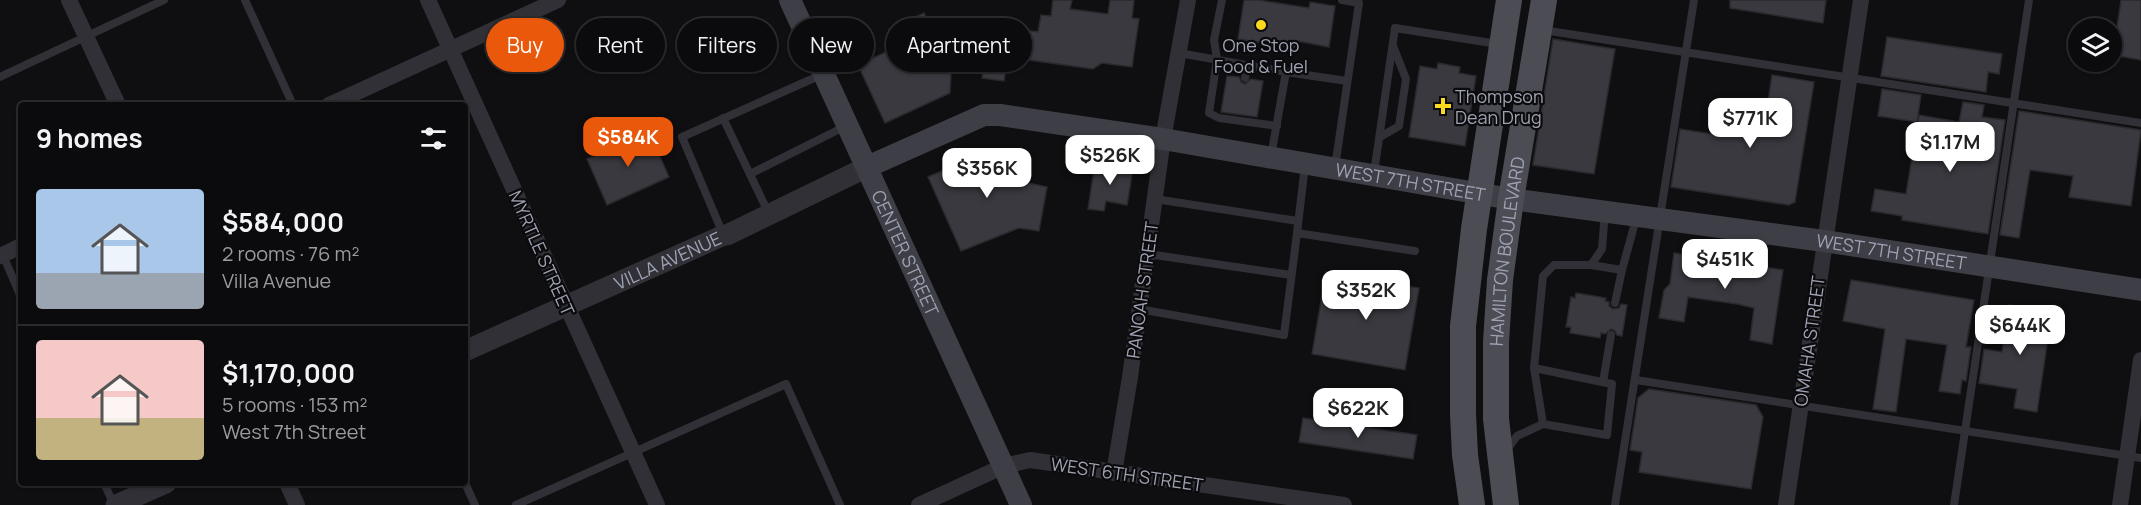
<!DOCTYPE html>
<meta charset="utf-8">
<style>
:root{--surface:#0b0b0d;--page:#19191b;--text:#f1f3f6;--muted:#9a9b9d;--line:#2b2b2e;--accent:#ea580c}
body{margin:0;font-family:Manrope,sans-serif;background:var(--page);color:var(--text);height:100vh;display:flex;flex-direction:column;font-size:22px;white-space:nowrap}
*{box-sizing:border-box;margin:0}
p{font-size:20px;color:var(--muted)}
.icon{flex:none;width:33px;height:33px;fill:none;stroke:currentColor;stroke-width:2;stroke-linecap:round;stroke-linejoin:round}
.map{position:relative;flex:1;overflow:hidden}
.panel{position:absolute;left:18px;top:102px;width:450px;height:384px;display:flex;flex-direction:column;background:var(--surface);border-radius:6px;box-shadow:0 2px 4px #0004,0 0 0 2px var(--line)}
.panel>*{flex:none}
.top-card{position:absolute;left:486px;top:18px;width:570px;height:54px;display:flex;gap:12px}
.fabs{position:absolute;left:2068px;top:18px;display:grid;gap:12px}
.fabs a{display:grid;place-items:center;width:54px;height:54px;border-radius:50%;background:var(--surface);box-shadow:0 2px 4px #0004,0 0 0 2px var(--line);font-size:30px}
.price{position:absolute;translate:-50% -51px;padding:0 14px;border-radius:12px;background:#fff;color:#222;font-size:20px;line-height:39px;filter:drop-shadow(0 2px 3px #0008)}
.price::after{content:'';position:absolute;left:50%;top:36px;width:18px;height:14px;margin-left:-9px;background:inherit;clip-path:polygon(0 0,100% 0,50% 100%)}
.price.current{background:var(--accent);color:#fff}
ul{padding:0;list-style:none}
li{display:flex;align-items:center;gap:18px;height:150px;padding:0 18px}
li+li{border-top:2px solid var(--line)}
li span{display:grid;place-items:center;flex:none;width:168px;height:120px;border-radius:6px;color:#555}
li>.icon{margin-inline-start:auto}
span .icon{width:72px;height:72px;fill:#fffc;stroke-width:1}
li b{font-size:26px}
h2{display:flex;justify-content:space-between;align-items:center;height:72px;padding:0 18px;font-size:26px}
.chip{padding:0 21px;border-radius:27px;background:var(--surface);box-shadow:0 2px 4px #0004,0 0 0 2px var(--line);font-size:21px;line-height:54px}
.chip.current{background:var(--accent);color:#fff}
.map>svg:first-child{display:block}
.building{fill:#39393f;stroke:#2a292d;stroke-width:1.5}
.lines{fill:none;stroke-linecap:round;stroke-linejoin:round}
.service{stroke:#303036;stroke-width:8}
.minor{stroke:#303036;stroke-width:16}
.tertiary{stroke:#303036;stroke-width:21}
.secondary{stroke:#3e3e46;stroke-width:22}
.primary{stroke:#4c4c55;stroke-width:26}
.poi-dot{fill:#fbda1d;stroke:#0b0a0c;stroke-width:2}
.labels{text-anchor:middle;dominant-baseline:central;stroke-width:4.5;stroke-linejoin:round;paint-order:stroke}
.poi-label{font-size:18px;fill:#9fa2b3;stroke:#0b0a0c}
.street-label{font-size:18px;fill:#9fa2b3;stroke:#0b0a0c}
</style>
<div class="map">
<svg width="2141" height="505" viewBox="0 0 2141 505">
<rect width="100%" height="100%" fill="#0f0f11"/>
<g class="building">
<polygon points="1053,0 1072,0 1070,9 1108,14 1110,0 1134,0 1132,18 1139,19 1132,67 1102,63 1093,69 1008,57 1004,81 982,78 990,25 1038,32 1041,15 1051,16"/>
<polygon points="1244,0 1258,0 1309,8 1310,2 1335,6 1329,47 1297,41 1296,48 1238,39"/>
<polygon points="1730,0 1826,0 1823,23 1730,8"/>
<polygon points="2121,0 2141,0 2141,60 2113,55"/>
<polygon points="924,13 951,72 950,93 885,123 858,65 897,47 889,29"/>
<polygon points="1887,37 2002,54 1999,74 1988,72 1986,92 1881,76"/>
<polygon points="1553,39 1615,49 1594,174 1533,165"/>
<polygon points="1438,63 1460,67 1459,73 1476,76 1465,146 1409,137 1420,66 1437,69"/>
<polygon points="1772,75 1814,82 1795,202 1789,205 1671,187 1680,129 1712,134 1716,108 1766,115"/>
<polygon points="1227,76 1239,77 1241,82 1245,84 1251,79 1263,81 1257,117 1221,112"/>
<polygon points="1882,89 1921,95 1917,122 1878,116"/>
<polygon points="1963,102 1984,105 1982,117 2005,120 1988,234 1902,220 1902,216 1871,211 1875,189 1906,194 1919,115 1959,122"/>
<polygon points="2019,111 2141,130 2131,206 2069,197 2073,176 2030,170 2019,238 2000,235"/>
<polygon points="649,132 669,177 607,205 587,159"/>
<polygon points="993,149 1009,151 1006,178 1047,187 1039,231 1019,228 961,251 928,177"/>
<polygon points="1095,163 1133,169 1127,205 1106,201 1104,211 1088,209"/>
<polygon points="1674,253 1783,270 1772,344 1750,340 1754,308 1737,304 1688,297 1684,322 1659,318 1664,290 1670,284"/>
<polygon points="1326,272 1419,288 1405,370 1312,354"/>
<polygon points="1851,280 1974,300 1966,347 1971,347 1966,381 1962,380 1960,394 1939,391 1947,345 1906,339 1896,412 1873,409 1885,329 1843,321"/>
<polygon points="1576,293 1606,298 1605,301 1609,302 1609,306 1613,309 1619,308 1621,304 1627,305 1622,336 1617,335 1615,331 1611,329 1605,334 1601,333 1600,338 1570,333 1571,327 1566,327 1571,297 1575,298"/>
<polygon points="2009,305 2052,311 2037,412 2014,408 2017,389 1979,383 1984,349 2002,352"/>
<polygon points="1649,389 1756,405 1763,417 1751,489 1639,472 1642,452 1630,450 1638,398"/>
<polygon points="1303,418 1417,435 1413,459 1299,442"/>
</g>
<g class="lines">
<g class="service">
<polyline points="245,0 293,105"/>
<polyline points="1222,0 1214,40 1217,59 1209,113 1219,118 1277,126"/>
<polyline points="1543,30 2141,123"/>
<polyline points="1179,53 1286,72 1271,156"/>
<polyline points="1286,72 1347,81"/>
<polyline points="0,77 164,0"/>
<polyline points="1245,78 1247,66"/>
<polyline points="723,118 769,214"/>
<polyline points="1380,137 1399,126 1406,79 1393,46"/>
<polyline points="1335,167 1359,3 1342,0"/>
<polyline points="1374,173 1395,28 1498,44"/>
<polyline points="750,174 846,126"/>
<polyline points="1155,199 1298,221"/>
<polyline points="1297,233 1305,165"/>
<polyline points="723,234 682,137 823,74"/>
<polyline points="2,253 21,297"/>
<polyline points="1148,254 1291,275"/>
<polyline points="1591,265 1602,249 1605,211"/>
<polyline points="1615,303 1622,270 1636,219"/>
<polyline points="1139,309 1284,335 1297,233 1415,251"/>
<polyline points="1534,368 1612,384 1607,435 1543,424 1534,368 1543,276 1554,265 1591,265 1622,270"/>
<polyline points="1636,380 2141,458"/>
<polyline points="1603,382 1611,335"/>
<polyline points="1505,452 1517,436 1543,424"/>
<polyline points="104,483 114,505"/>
<polyline points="465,483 475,505"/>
<polyline points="516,505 786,384 840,505"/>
<polyline points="1615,505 1694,0"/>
<polyline points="1954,505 2029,0"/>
</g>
<g class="minor">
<polyline points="69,0 118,105"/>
<polyline points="428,0 657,505"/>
<polyline points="329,105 558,0"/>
<polyline points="0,256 21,246"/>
<polyline points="1114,473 1130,377 1163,139 1188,0"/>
<polyline points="287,483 297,505"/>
<polyline points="919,505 1004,466 1030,460 1344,505"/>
<polyline points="1786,505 1861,0"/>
<polyline points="2120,505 2141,360"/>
</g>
<g class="tertiary">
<path id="s1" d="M465 351 724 235H727L867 167"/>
<polyline points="116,505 166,483"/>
</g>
<g class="secondary">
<path id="s2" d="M790 0 1021 505"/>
<path id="s3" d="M867 167 984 115H1000L1163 139 1511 199 1824 241 2141 290"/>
</g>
<g class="primary">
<polyline points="1472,505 1465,455 1463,414 1463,326 1474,229 1509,0"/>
<path id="s4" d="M1506 505 1496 419V342L1500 280 1511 199 1544 0"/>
</g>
</g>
<g class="poi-dot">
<circle cx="1261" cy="25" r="6"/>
<path d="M1440 97h6v6h6v6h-6v6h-6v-6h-6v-6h6z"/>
</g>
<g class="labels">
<g class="poi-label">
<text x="1261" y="45">One Stop<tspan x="1261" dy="21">Food &amp; Fuel</tspan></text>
<text x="1455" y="96" text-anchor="start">Thompson<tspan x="1455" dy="21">Dean Drug</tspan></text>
</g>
<g class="street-label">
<text stroke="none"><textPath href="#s3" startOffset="560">WEST 7TH STREET</textPath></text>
<text stroke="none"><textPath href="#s3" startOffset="1046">WEST 7TH STREET</textPath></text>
<text stroke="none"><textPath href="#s2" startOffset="278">CENTER STREET</textPath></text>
<text stroke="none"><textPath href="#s4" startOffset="255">HAMILTON BOULEVARD</textPath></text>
<text transform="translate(542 253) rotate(66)">MYRTLE STREET</text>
<text stroke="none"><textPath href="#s1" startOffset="222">VILLA AVENUE</textPath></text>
<text transform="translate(1142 290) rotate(-82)">PANOAH STREET</text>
<text transform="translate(1809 341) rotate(-82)">OMAHA STREET</text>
<text transform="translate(1127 474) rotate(8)">WEST 6TH STREET</text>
</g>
</g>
</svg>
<div class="fabs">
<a><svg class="icon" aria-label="layers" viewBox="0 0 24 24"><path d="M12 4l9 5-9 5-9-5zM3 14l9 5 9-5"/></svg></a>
</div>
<b class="price" style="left:1750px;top:149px">$771K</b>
<b class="price current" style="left:628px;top:168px">$584K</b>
<b class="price" style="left:1950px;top:173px">$1.17M</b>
<b class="price" style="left:1110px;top:186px">$526K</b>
<b class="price" style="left:987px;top:199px">$356K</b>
<b class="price" style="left:1725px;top:290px">$451K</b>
<b class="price" style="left:1366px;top:321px">$352K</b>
<b class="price" style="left:2020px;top:356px">$644K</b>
<b class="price" style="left:1358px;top:439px">$622K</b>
<div class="top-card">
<a class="chip current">Buy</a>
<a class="chip">Rent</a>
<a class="chip">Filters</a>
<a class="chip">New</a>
<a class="chip">Apartment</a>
</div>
<section class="panel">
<h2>9 homes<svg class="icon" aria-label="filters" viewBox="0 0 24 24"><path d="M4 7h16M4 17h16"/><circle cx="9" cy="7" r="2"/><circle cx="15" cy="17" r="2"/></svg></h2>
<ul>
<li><span style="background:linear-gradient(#a9c7e8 70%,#9aa5b1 0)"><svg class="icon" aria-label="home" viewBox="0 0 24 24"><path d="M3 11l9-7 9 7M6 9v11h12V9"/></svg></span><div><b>$584,000</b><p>2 rooms · 76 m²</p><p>Villa Avenue</p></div></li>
<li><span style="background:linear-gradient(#f6c9c9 65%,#c2b280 0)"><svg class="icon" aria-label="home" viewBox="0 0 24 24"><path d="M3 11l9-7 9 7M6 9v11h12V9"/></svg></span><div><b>$1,170,000</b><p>5 rooms · 153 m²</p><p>West 7th Street</p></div></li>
</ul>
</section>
</div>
